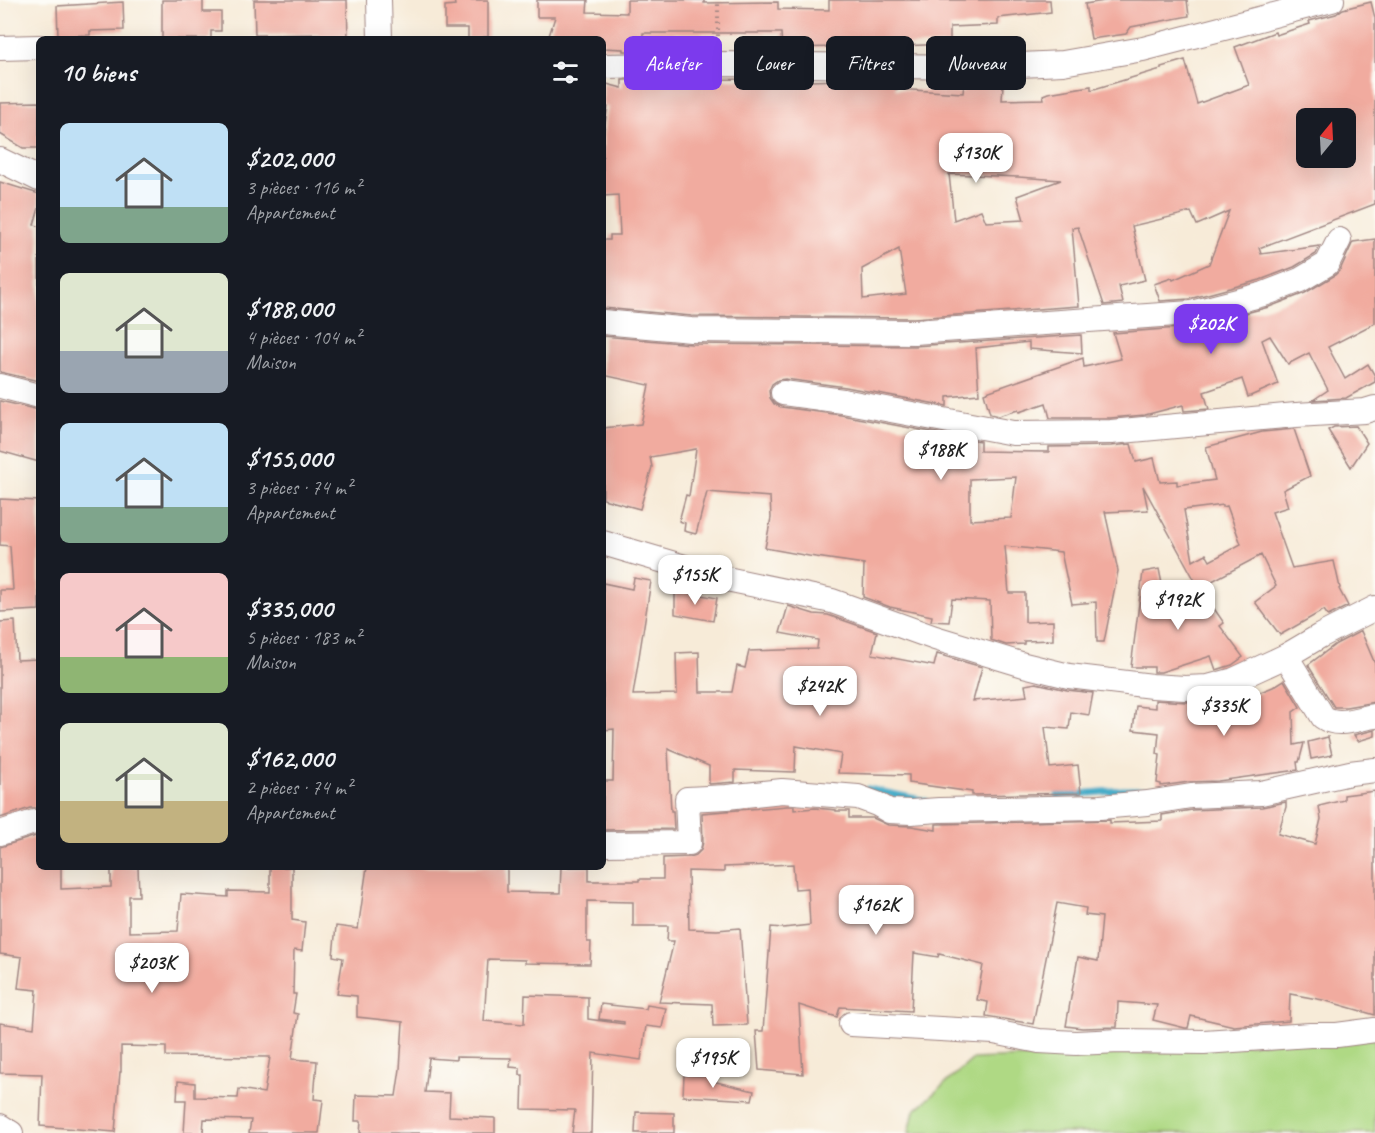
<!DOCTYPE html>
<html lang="fr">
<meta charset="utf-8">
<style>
:root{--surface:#171b24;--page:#242831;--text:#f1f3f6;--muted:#9ea1a6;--accent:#7c3aed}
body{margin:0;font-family:Caveat,sans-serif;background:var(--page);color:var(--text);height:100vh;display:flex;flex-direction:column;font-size:22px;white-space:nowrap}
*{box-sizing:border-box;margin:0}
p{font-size:20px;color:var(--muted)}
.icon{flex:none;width:33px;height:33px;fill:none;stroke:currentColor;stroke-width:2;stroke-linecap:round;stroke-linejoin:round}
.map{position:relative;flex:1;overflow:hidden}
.panel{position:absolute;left:36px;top:36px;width:570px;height:834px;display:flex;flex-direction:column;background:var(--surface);border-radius:9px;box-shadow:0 6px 24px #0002}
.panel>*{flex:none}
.guide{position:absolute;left:624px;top:36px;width:570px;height:54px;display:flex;gap:12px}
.needle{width:39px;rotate:18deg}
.tools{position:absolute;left:1296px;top:108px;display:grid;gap:12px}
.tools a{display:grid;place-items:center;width:60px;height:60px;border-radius:9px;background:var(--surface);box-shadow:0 6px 24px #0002;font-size:30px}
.price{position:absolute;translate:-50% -51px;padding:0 14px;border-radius:12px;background:#fff;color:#222;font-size:20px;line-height:39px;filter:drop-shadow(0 2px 3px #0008)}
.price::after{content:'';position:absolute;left:50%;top:36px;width:18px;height:14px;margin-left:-9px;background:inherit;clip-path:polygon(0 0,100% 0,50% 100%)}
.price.current{background:var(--accent);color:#fff}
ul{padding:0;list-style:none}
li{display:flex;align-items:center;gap:18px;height:150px;padding:0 24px}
li span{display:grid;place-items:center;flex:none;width:168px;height:120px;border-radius:9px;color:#555}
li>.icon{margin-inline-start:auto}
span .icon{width:72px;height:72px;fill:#fffc;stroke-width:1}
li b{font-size:26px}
h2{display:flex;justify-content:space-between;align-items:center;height:72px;padding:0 24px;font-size:26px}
.chip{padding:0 21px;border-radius:9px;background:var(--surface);box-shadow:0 6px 24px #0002;font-size:21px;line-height:54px}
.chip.current{background:var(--accent);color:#fff}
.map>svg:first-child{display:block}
.green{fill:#afd984;stroke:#7c7c58;stroke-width:1.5}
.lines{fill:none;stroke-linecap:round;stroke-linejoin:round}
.stream{stroke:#4aadc9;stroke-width:7}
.building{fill:#f1ab9f;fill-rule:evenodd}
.street-casing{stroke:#a08582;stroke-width:26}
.path{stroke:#a08582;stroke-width:4;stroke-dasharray:1.5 4.5;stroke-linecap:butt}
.street{stroke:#fff;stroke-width:24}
</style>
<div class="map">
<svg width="1375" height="1133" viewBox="0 0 1375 1133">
<rect width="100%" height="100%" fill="#fdfcf7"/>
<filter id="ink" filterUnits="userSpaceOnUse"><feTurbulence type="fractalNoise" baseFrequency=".0167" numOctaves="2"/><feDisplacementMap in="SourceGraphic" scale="12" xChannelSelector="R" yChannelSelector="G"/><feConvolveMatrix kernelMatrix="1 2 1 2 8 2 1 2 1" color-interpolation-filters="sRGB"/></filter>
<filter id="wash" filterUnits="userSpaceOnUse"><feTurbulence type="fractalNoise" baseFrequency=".008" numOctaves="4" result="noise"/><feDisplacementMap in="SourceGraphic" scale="24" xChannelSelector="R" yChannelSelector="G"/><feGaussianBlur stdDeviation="1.35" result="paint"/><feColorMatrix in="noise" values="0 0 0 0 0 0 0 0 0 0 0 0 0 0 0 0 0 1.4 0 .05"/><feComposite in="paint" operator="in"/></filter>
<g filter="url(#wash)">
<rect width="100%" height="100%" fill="#f7ebd8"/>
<polygon class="green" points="1375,1034 1375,1133 909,1133 914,1111 973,1059 1149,1052"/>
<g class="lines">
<g class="stream">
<polyline points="868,789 925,801"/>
<polyline points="1058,796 1123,790 1157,790"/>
</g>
</g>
<g id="blocks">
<g class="building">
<polygon points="162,0 203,0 203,12 221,12 221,31 211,31 211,39 162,39"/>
<polygon points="254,0 347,0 348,39 320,39 320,34 255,35"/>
<polygon points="454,0 488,0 488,37 484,37 483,39 468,39 468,28 445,28 445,6 455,5"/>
<polygon points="537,0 588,0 587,12 627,13 627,0 704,0 704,3 778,2 778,9 829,10 829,0 1050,0 1051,12 998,18 998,25 950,27 950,44 899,46 782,48 781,33 643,33 642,51 623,51 623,49 603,48 603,39 548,39 555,17 537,17"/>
<polygon points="1111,0 1187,0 1189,16 1131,27 1126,34 1091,39 1085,4"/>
<polygon points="123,2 124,30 90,31 90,35 58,36 57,6"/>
<path d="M1371 2 1375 18V204L1259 248 1261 254 1320 246 1316 254 1294 267 1260 280 1189 299 1160 301 1154 284 1172 278 1173 280 1209 264 1229 211 1197 225 1191 212 1132 226 1145 280 1119 286 1123 303 1104 305 1078 227 1072 228 1079 306 914 318 692 316 603 308V240H610V235H620L618 195 603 196V136L608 107 603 106V83L622 88V80L766 79V82L847 80H895V89L963 93 964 83 1003 85 1002 100 1044 99 1043 95 1048 93 1091 86V90L1161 69V67L1185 60 1197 104 1249 85 1235 47 1275 32 1276 35 1310 24 1309 21 1336 14 1343 9ZM1306 118H1346V158H1324L1306 160ZM949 174 1018 177 1061 180 1017 196 1024 220 986 222 981 210 954 220ZM899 249 906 294 863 299 862 269Z"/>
<polygon points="39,102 39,148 23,148 0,134 0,103"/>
<polygon points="0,182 39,194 39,208 34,225 39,226 39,381 0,372"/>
<polygon points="1375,239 1375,323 1328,347 1345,379 1368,364 1375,376 1375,382 1346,398 1313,400 1328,390 1309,353 1288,364 1270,336 1262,340 1278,384 1248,397 1242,379 1204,392 1209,409 1184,411 1183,405 1145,415 1110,418 1050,418 1046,403 1019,412 1018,410 998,416 990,414 984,393 1083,358 1084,367 1121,359 1113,333 1192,327 1269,307 1305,293 1334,276 1340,270 1353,242"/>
<path d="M1081 335 1082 353 1029 349V342L976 348 979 394 947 397V406L846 387 785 379 778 380 772 384 769 391 770 398 774 404 781 407 841 415 980 441V451L1049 452V447L1111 446 1131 444 1136 462 1154 458 1160 482 1177 481V485L1215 480 1206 447 1262 432 1294 429 1310 476 1283 490 1288 507 1272 512 1292 568 1334 561 1340 588 1339 589 1348 606 1328 616 1324 610 1280 635 1255 602 1276 586 1261 555 1199 588 1143 486 1148 510 1105 512 1118 571 1104 642H1097L1096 602 1072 604 1061 552 1005 546 1009 593H1025V622L1053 621V640L1024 641V644L1006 645 991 640 990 601 952 599 949 622 931 621 932 616 890 607 863 597 864 564 809 556 765 548 771 518 770 497 707 492 696 534 684 531 685 523 679 521 686 495 689 496 696 449 650 457 652 467 640 509 603 499V428L641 424 649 385 603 375V336L691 344 914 346ZM1016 477 1011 518 970 520V479ZM1223 505V507L1227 506 1241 544 1210 561 1206 554 1193 561 1184 510Z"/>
<polygon points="0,401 39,410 39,462 0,451"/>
<polygon points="1356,426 1367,443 1351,467 1328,430 1334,427"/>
<polygon points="0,499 39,501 39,610 0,612 0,590 13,590 10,546 0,545"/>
<polygon points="1159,569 1167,609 1206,597 1224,623 1220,626 1243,657 1232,665 1216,670 1211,656 1161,672 1154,672 1154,667 1131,667 1143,572"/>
<polygon points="634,578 651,581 633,695 677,694 676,653 699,652 700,692 732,692 737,666 745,668 749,651 817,649 818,640 780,633 788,606 814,614 828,615 877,632 872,654 934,666 937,654 982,667 973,701 1027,696 1025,685 1036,683 1067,690 1093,693 1089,715 1071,712 1069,729 1045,727 1050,768 1078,765 1081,793 972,795 972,792 909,783 909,775 838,773 841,754 796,746 795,772 735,770 735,782 709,784 709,766 668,749 671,811 673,811 674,829 603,830 603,781 613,781 614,729 603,730 603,583 632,589"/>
<polygon points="675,590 717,598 713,621 675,614"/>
<polygon points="15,621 17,660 39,659 39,808 30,808 0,818 0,622"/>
<polygon points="1361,631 1375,664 1375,702 1346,707 1334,707 1308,665 1336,644"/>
<polygon points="1284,680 1300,707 1293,712 1294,745 1304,743 1299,762 1297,762 1298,770 1218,781 1189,782 1161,786 1161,784 1157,783 1160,755 1157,754 1159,733 1133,730 1136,706 1155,708 1155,700 1186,702 1209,701 1221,698 1225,699 1226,706 1273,687"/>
<polygon points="1375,730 1375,736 1358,741 1354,735"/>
<polygon points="1328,737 1332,755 1311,759 1308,742"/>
<polygon points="1375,791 1375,1015 1323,1000 1290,994 1289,1021 1234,1026 1191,1016 1188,1028 1185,1028 1153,1020 1157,1005 1118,1002 1117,1027 1082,1028 1066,1026 1078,957 1098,961 1102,917 1085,915 1086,908 1057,903 1033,1024 986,1016 988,1002 977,1000 983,965 939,954 938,957 914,953 911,1011 840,1007 837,1017 799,1005 803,1074 759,1070 756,1031 763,1031 771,927 783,928 810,925 808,888 795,889 793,864 724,867 724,872 688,871 689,929 717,930 740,928 747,1025 713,1026 712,1004 659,1002 674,941 667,941 668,926 633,926 633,902 587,901 587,942 591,942 590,964 525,963 525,960 488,959 484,1021 524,1024 525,995 588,997 588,1019 624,1024 624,1022 599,1019 601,1004 646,1009 647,1005 666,1008 662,1028 646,1026 641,1060 593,1053 591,1133 572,1133 575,1110 522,1109 523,1075 520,1075 520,1068 510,1067 511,1058 456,1057 456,1060 429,1058 425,1092 450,1093 449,1116 495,1118 495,1133 360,1133 361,1121 355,1121 356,1095 396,1096 400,1069 403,1022 357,1017 357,996 337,994 343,958 333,956 336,926 358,929 367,867 507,867 507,892 560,893 561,867 589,867 589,881 639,881 639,879 663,879 663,858 690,857 696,855 701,850 703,842 702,813 787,806 794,806 794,810 815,808 836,810 836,811 849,811 849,818 873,818 888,825 911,826 936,830 936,824 940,824 1110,820 1110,823 1162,821 1162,815 1192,810 1262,807 1286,802 1286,807 1278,834 1315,844 1321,819 1319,806 1344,800 1344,795"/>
<polygon points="36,836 39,836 39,867 61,867 61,889 111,887 111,867 138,867 139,896 129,896 129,932 178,931 181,894 228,897 228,891 270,892 270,867 292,867 292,920 305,922 302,951 294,950 293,994 296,994 293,1013 298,1014 292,1059 317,1061 314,1099 323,1100 319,1133 249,1133 251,1120 204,1119 203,1133 184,1133 186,1100 177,1100 178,1081 195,1083 195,1097 238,1098 239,1089 264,1093 270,1057 166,1056 166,1047 121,1046 121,1072 120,1072 115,1132 40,1126 42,1074 0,1073 0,1023 34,1028 37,990 18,988 22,957 0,954 0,847"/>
<polygon points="684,1075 712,1076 712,1081 754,1091 752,1100 683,1096"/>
<polygon points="636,1112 674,1113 674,1133 635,1133"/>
</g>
</g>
</g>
<g filter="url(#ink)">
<use href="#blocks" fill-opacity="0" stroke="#a08582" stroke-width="1.5"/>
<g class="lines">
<defs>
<g id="street">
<polyline points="379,0 380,39"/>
<polyline points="0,48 39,47"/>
<polyline points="603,66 717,64 975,67 1063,63 1143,49 1332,0"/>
<polyline points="0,160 39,179"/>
<polyline points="603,322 691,330 914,332 1191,313 1264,294 1300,280 1327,264 1339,240"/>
<polyline points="0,386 39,396"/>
<polyline points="783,393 843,401 1013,433 1111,432 1296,415 1365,411 1375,408"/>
<polyline points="603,543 722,578 832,601 935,638 1024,665 1069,676 1152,686 1185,688 1208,687 1234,680 1286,656 1320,636 1375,608"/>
<path d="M1286 656 1323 717C1338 728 1358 718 1375 716"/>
<polyline points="0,833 34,822 39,822"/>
<polyline points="603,844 689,843 687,799 727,797 782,791 833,795 858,797 877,804 889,811 911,812 939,810 1100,807 1147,803 1191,796 1261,793 1350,773 1375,770"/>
<polyline points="851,1024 994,1032 1039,1041 1076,1043 1119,1041 1204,1042 1310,1035 1337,1035 1375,1030"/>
<polyline points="0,1126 11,1133"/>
</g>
</defs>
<use href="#street" class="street-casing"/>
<polyline class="path" points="718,42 718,0"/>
<use href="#street" class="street"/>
</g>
</g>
</svg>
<div class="tools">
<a><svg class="needle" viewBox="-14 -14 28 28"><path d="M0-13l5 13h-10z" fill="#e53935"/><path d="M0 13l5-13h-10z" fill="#9ea1a6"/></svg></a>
</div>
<b class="price" style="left:976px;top:184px">$130K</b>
<b class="price current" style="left:1211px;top:355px">$202K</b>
<b class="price" style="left:941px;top:481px">$188K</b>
<b class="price" style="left:695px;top:606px">$155K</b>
<b class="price" style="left:1178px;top:631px">$192K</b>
<b class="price" style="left:820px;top:717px">$242K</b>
<b class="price" style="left:1224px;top:737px">$335K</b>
<b class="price" style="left:876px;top:936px">$162K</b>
<b class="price" style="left:152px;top:994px">$203K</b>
<b class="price" style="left:713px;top:1089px">$195K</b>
<div class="guide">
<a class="chip current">Acheter</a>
<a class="chip">Louer</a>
<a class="chip">Filtres</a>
<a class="chip">Nouveau</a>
</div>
<section class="panel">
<h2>10 biens<svg class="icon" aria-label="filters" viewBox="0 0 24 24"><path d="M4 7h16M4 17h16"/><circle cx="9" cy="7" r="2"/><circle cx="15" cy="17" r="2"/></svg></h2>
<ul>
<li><span style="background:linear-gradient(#bfe0f5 70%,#7fa58c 0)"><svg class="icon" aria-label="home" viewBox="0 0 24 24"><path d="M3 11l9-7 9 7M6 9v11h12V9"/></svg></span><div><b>$202,000</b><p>3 pièces · 116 m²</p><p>Appartement</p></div></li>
<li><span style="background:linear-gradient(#dfe7d0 65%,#9aa5b1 0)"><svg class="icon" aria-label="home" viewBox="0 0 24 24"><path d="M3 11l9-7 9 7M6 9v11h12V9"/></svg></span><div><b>$188,000</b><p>4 pièces · 104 m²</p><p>Maison</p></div></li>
<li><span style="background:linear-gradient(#bfe0f5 70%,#7fa58c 0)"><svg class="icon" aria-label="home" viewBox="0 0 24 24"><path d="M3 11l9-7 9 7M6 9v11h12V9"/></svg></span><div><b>$155,000</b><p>3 pièces · 74 m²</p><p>Appartement</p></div></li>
<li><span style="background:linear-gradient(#f6c9c9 70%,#8fb573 0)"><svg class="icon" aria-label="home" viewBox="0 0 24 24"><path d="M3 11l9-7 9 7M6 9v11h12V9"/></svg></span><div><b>$335,000</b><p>5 pièces · 183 m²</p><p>Maison</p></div></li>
<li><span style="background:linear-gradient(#dfe7d0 65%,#c2b280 0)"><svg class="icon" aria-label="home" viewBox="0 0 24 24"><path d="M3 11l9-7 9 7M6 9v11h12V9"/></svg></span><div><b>$162,000</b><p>2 pièces · 74 m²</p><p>Appartement</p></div></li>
</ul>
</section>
</div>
